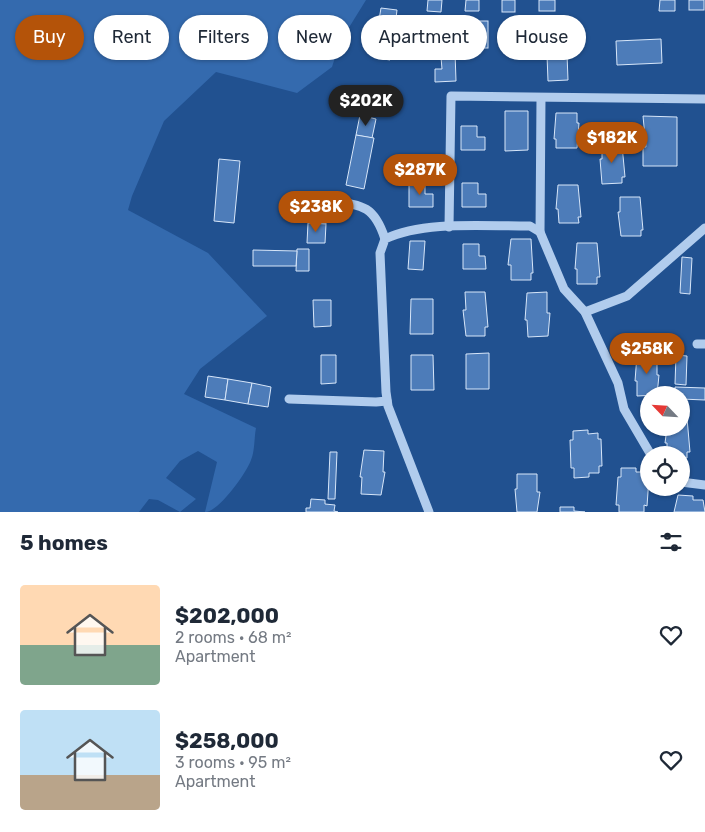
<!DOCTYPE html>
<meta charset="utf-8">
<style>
:root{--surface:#fff;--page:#f6f6f7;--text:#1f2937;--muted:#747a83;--accent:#b45309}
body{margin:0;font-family:Rubik,sans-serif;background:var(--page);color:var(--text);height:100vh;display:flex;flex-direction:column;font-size:19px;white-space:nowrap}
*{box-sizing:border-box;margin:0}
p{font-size:16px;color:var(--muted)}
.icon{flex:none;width:28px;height:28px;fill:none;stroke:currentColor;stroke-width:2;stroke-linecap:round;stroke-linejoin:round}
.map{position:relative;height:512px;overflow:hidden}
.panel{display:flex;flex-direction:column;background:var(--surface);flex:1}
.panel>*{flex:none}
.top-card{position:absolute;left:15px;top:15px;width:675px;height:45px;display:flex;gap:10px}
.needle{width:32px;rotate:295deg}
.buttons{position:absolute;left:640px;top:386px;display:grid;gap:10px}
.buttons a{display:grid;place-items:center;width:50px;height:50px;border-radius:50%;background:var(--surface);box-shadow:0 1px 4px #0004;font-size:25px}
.price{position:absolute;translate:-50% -42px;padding:0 11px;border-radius:18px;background:var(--accent);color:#fff;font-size:16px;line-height:32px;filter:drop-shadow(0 1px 2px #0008)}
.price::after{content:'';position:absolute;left:50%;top:30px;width:15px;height:11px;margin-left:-8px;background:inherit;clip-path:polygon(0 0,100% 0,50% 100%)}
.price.on{background:#222;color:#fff}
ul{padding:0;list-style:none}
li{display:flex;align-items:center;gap:15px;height:125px;padding:0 20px}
li span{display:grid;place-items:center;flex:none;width:140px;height:100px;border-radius:5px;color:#555}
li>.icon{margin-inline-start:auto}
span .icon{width:60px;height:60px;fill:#fffc;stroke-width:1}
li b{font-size:21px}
h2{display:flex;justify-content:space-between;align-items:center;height:60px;padding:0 20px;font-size:21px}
.chip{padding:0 18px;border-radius:22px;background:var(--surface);box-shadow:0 1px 4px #0004;font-size:18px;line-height:45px}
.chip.on{background:var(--accent);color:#fff}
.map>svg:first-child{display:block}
.green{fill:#346aae}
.building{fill:#4d7cb9;stroke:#d7e6f9}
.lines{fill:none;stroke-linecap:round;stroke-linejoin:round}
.minor{stroke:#b1cced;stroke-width:9}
</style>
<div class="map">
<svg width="705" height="512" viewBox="0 0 705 512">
<rect width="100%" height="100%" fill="#215190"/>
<path class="green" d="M0 0H366L340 42 332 67 297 93 216 72 164 121 132 196 128 210 208 253 267 316 200 369 184 394 256 428C254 438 255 450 251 460 247 472 219 512 205 512L217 462 198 451 180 461 166 478 196 499 180 512 158 500 149 499 139 512H0Z"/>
<g class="building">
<polygon points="428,0 442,0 441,12 427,11"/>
<polygon points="466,0 479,0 479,11 465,11"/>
<rect x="502" y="0" width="13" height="12"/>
<rect x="539" y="0" width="16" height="11"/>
<polygon points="660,0 675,0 675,11 659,11"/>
<rect x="689" y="0" width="15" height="10"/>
<polygon points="381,8 397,10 394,35 377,32"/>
<rect x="474" y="21" width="14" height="27"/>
<polygon points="454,23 456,81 435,82 435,69 442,69 441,57 437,57 436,49 441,49 440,38 434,38 434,24"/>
<polygon points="381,33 394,35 390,60 377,58"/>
<polygon points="661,39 662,63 617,65 616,41"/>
<polygon points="567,54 568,80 548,81 547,55"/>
<polygon points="505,111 528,111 528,150 505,151"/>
<polygon points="556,113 577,113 577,123 579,123 577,148 556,148 556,139 554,139"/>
<polygon points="360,115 376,119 372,138 356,135"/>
<polygon points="643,116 677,117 677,166 643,166 643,147 646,147"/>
<polygon points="461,126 477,126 477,137 485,137 485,150 461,150"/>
<polygon points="356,135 374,138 364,189 346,185"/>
<polygon points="602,145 622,145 625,177 622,177 622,183 602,184 600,159 602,159"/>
<polygon points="219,159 240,161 234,223 214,221"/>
<polygon points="409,183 425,183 425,194 433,194 433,207 409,207"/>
<polygon points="462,183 478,183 478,194 486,194 486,207 462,207"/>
<polygon points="558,185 578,185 581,217 578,217 579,223 559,223 558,209 556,209"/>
<polygon points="620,197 640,197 643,230 641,230 641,236 621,236 618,212 620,212"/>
<polygon points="311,205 326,205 326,224 310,223"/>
<polygon points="308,223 326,224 325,243 307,243"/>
<polygon points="511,239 531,239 533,273 531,273 531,280 511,280 511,265 508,265"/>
<polygon points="410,241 425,241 423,270 408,269"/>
<polygon points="577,243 597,243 600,277 597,277 597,284 577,284 577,269 575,269"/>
<polygon points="463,244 479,244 479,256 485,256 486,269 463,269"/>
<polygon points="297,249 309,249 309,271 296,271"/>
<polygon points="253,250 297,251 296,266 253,266"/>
<polygon points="682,257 692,258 690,294 680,293"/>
<polygon points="465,292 485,292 488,327 485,327 485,336 466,336 463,310 466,310"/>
<polygon points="547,292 547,313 550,313 548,336 528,337 527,320 525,320 527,293"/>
<polygon points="411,299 433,299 433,334 410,334"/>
<polygon points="313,300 331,300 331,326 314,327"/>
<polygon points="489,353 489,389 466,389 466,354"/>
<polygon points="321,355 336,355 336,383 321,384"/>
<polygon points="411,355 433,355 434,390 411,390"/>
<polygon points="637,355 657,355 657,375 659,375 657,395 637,396 637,381 635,381"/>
<polygon points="676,355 687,356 686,385 675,384"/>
<polygon points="208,376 228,379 225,400 205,397"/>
<polygon points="228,379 252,383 248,404 225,400"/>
<polygon points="252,383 271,387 268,407 248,404"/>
<polygon points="675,387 705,388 705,400 681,399 681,395 675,395"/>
<polygon points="681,418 687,418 690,452 687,452 687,458 681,458 681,455 667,455 667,443 665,443 667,428 681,428"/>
<polygon points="588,430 588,434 598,433 598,439 601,439 602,466 599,466 599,473 589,473 589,477 574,478 574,468 571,468 570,440 573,440 573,431"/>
<polygon points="364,450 384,451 383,472 385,472 381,495 361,494 362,477 360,477"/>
<polygon points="330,452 337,452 335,499 328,499"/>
<polygon points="621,468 636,468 636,472 646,472 645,478 649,478 647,506 644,505 644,512 619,512 619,505 616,505 618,477 621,477"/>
<polygon points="517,474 537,474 537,492 540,492 537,512 517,512 515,489 517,489"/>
<polygon points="678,495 693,496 693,500 703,500 705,512 674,512"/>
<polygon points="311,499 325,500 325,504 335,505 334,511 338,512 306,512 306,508 310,508"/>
<polygon points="560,507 574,507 574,511 585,512 560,512"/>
</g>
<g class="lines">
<g class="minor">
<path d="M330 201C362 205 374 205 385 239"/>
<polyline points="449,227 451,96 705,99"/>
<polyline points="540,232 541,98"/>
<polyline points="585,312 627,296 705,228"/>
<polyline points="697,344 705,344"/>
<polyline points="289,399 376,402 387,401"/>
<polyline points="681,482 705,485"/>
<path d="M429 512 388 406 386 392 380 253 385 239C423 221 481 226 523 226H530L540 232 564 289 585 312 618 383 624 409 651 455"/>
</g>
</g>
</svg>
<div class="buttons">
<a><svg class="needle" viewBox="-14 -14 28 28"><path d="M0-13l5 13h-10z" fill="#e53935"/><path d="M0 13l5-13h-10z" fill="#747a83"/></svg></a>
<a><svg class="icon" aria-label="locate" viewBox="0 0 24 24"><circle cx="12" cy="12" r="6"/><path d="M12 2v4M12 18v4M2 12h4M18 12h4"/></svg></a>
</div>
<b class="price on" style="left:366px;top:127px">$202K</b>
<b class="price" style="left:612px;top:164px">$182K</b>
<b class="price" style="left:420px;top:196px">$287K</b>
<b class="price" style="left:316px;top:233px">$238K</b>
<b class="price" style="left:647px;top:375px">$258K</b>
<div class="top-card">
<a class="chip on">Buy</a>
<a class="chip">Rent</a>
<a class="chip">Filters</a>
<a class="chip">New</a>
<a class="chip">Apartment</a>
<a class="chip">House</a>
</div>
</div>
<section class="panel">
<h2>5 homes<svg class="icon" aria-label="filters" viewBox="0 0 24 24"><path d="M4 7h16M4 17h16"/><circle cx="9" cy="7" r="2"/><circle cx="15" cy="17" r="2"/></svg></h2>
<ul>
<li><span style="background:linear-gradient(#ffd9b3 60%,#7fa58c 0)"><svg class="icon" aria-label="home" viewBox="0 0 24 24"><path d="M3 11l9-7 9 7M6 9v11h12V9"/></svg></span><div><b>$202,000</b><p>2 rooms · 68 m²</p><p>Apartment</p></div><svg class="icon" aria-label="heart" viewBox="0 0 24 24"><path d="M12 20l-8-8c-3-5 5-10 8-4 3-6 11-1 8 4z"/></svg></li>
<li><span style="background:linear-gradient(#bfe0f5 65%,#b9a48a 0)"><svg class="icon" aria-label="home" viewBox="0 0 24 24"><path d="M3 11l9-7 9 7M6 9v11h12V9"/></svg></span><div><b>$258,000</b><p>3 rooms · 95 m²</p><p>Apartment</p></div><svg class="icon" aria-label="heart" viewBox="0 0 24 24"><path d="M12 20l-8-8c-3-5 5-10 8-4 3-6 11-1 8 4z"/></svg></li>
</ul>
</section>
